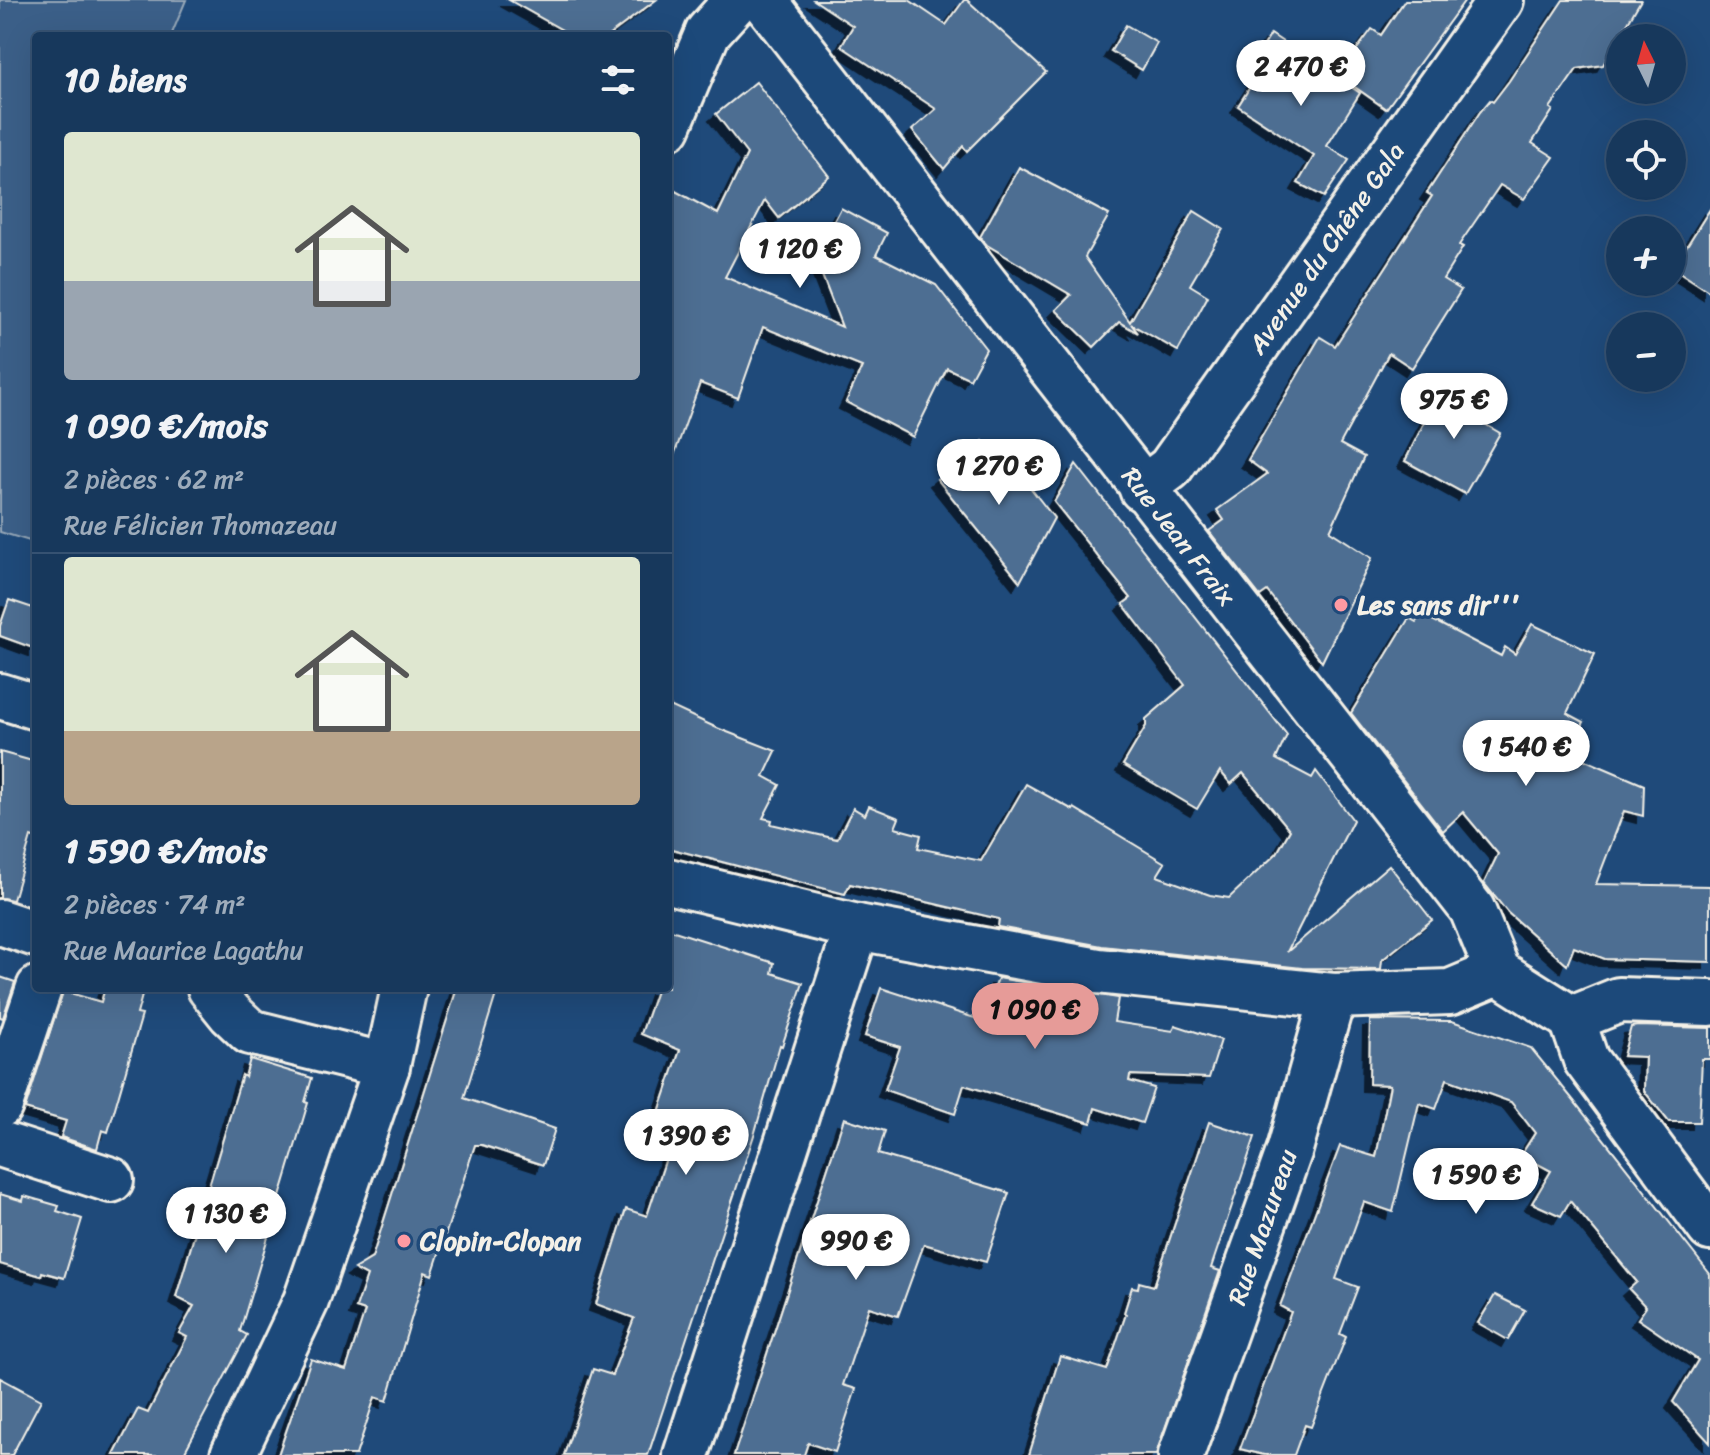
<!DOCTYPE html>
<html lang="fr">
<meta charset="utf-8">
<style>
:root{--surface:#17385c;--page:#244365;--text:#f1f3f6;--muted:#9eacbb;--line:#365272;--accent:#e69b98}
body{margin:0;font-family:Sriracha,sans-serif;background:var(--page);color:var(--text);height:100vh;display:flex;flex-direction:column;font-size:30px;white-space:nowrap}
*{box-sizing:border-box;margin:0}
p{font-size:26px;color:var(--muted)}
.icon{flex:none;width:44px;height:44px;fill:none;stroke:currentColor;stroke-width:2;stroke-linecap:round;stroke-linejoin:round}
.map{position:relative;flex:1;overflow:hidden}
.details{position:absolute;left:32px;top:32px;width:640px;height:960px;display:flex;flex-direction:column;background:var(--surface);border-radius:8px;box-shadow:0 8px 32px #0002,0 0 0 2px var(--line)}
.details>*{flex:none}
.needle{width:52px;rotate:355deg}
.controls{position:absolute;left:1606px;top:24px;display:grid;gap:16px}
.controls a{display:grid;place-items:center;width:80px;height:80px;border-radius:50%;background:var(--surface);box-shadow:0 8px 32px #0002,0 0 0 2px var(--line);font-size:40px}
.price{position:absolute;translate:-50% -68px;padding:0 18px;border-radius:28px;background:#fff;color:#222;font-size:26px;line-height:52px;filter:drop-shadow(0 2px 4px #0008)}
.price::after{content:'';position:absolute;left:50%;top:48px;width:24px;height:18px;margin-left:-12px;background:inherit;clip-path:polygon(0 0,100% 0,50% 100%)}
.price.selected{background:var(--accent);color:#111}
ul{padding:0;list-style:none}
li{display:grid;align-content:center;gap:16px;height:424px;padding:0 32px}
li+li{border-top:2px solid var(--line)}
li span{display:grid;place-items:center;height:248px;border-radius:8px;color:#555}
li>.icon{margin-inline-start:auto}
span .icon{width:144px;height:144px;fill:#fffc;stroke-width:1}
li b{font-size:34px}
h2{display:flex;justify-content:space-between;align-items:center;height:96px;padding:0 32px;font-size:34px}
.map>svg:first-child{display:block}
.green{fill:#3a5f88;stroke:#97a8b8;stroke-width:2}
.building{fill:#4d6e92;stroke:#f4f1e8;stroke-width:2;filter:url(#shadow)}
.lines{fill:none;stroke-linecap:round;stroke-linejoin:round}
.minor-casing{stroke:#f4f1e8;stroke-width:50}
.minor{stroke:#1f4a7a;stroke-width:44}
.poi-dot{fill:#ff9aa2;stroke:#1f4a7a;stroke-width:3}
.labels{text-anchor:middle;dominant-baseline:central;stroke-width:7;stroke-linejoin:round;paint-order:stroke}
.street-label{font-size:26px;fill:#f4f1e8;stroke:#1f4a7a}
.poi-label{font-size:26px;font-weight:bold;fill:#f4f1e8;stroke:#1f4a7a;text-anchor:start}
</style>
<div class="map">
<svg width="1710" height="1455" viewBox="0 0 1710 1455">
<defs>
<filter id="shadow"><feDropShadow dx="-7" dy="7" stdDeviation="0" flood-color="#0009"/></filter>
</defs>
<rect width="100%" height="100%" fill="#1f4a7a"/>
<filter id="ink" filterUnits="userSpaceOnUse"><feTurbulence type="fractalNoise" baseFrequency=".0125" numOctaves="2"/><feDisplacementMap in="SourceGraphic" scale="16" xChannelSelector="R" yChannelSelector="G"/><feConvolveMatrix kernelMatrix="1 2 1 2 8 2 1 2 1" color-interpolation-filters="sRGB"/></filter>
<g filter="url(#ink)">
<polygon class="green" points="0,0 186,0 171,36 36,36 36,543 0,532"/>
<g class="building">
<polygon points="509,0 656,0 608,36 573,36"/>
<polygon points="814,0 909,0 946,25 964,0 967,0 1046,72 967,151 963,146 944,169 912,130 936,109 841,46 853,26"/>
<polygon points="1405,0 1465,0 1386,109 1338,75 1372,29 1381,35"/>
<polygon points="1563,0 1641,0 1603,65 1577,69 1550,108 1553,110 1532,143 1554,157 1524,199 1500,185 1459,245 1463,247 1443,279 1461,290 1412,368 1389,353 1340,444 1364,457 1330,531 1372,558 1322,662 1267,591 1260,596 1209,531 1224,520 1217,510 1267,474 1248,460 1320,337 1335,346 1432,196 1427,193 1480,112 1490,100 1493,102 1509,81"/>
<polygon points="1126,25 1157,43 1142,70 1111,51"/>
<polygon points="1271,34 1360,93 1327,146 1349,160 1324,197 1298,183 1314,156 1238,106 1257,76 1249,71"/>
<polygon points="756,82 829,176 779,218 765,200 725,277 842,327 815,257 841,208 887,233 876,255 936,285 986,349 970,379 947,368 913,437 846,402 862,367 763,327 738,398 700,383 672,461 668,461 668,187 718,214 747,154 716,114"/>
<polygon points="1019,167 1109,215 1085,257 1130,322 1194,211 1223,229 1190,285 1208,296 1178,351 1131,324 1138,333 1119,322 1094,347 1056,310 1071,295 987,245 980,237"/>
<polygon points="1710,209 1710,292 1673,268"/>
<polygon points="1448,385 1490,412 1483,423 1500,433 1465,494 1405,461 1424,423"/>
<polygon points="983,441 1015,482 1022,477 1054,518 1020,582 937,479"/>
<polygon points="1076,464 1287,735 1276,759 1312,778 1316,771 1353,820 1287,952 1389,865 1432,920 1382,960 1381,969 1302,968 1102,946 998,927 999,919 850,884 845,894 668,848 668,705 717,728 776,751 764,776 780,785 763,818 772,820 771,824 837,839 853,808 865,815 869,806 899,818 895,828 921,835 918,848 981,861 1026,784 1073,810 1074,808 1165,863 1157,876 1210,895 1229,898 1277,853 1290,830 1243,773 1231,784 1220,771 1197,809 1123,765 1146,726 1146,719 1185,685 1123,604 1131,598 1054,502"/>
<polygon points="9,600 36,609 36,649 0,636 0,626"/>
<polygon points="1421,614 1501,656 1505,647 1515,654 1532,624 1595,654 1567,713 1584,722 1569,753 1644,785 1643,816 1624,811 1596,884 1710,886 1710,962 1605,959 1574,947 1567,965 1508,913 1484,883 1498,854 1463,812 1443,831 1351,713 1409,618 1416,622"/>
<polygon points="0,752 36,762 36,839 31,837 13,900 0,898"/>
<polygon points="668,929 774,963 772,973 803,983 782,1046 780,1045 755,1132 648,1455 564,1455 593,1369 612,1375 634,1318 596,1304 626,1209 647,1216 673,1137 653,1130 680,1050 641,1034 657,988 668,988"/>
<polygon points="0,977 15,982 3,1018 0,1017"/>
<polygon points="998,978 1118,998 1114,1022 1173,1031 1175,1025 1221,1040 1209,1078 1130,1075 1129,1081 1154,1088 1142,1123 1095,1108 1091,1123 964,1085 955,1114 885,1090 900,1047 865,1036 881,988 984,1021"/>
<polygon points="105,988 144,988 137,1014 142,1015 108,1132 102,1130 97,1149 61,1137 66,1121 25,1109 63,991 101,1002"/>
<polygon points="457,988 498,988 464,1098 555,1129 543,1165 482,1145 475,1145 432,1275 425,1272 387,1401 375,1397 356,1455 278,1455 311,1359 346,1370 365,1311 356,1308 367,1276 354,1269 372,1258"/>
<polygon points="1370,1020 1452,1021 1531,1048 1574,1101 1710,1274 1710,1443 1673,1402 1698,1360 1638,1319 1646,1307 1629,1289 1637,1282 1570,1201 1561,1216 1532,1203 1551,1171 1521,1155 1535,1133 1511,1102 1447,1079 1436,1109 1419,1103 1393,1212 1364,1202 1336,1279 1358,1287 1340,1334 1346,1337 1311,1427 1305,1425 1294,1455 1264,1455 1240,1449 1291,1312 1280,1306 1340,1146 1376,1157 1390,1085 1369,1084"/>
<polygon points="1638,1026 1710,1028 1710,1059 1702,1059 1699,1122 1669,1122 1644,1091 1645,1057 1623,1056 1631,1027"/>
<polygon points="250,1059 312,1078 305,1102 308,1103 240,1331 247,1335 183,1455 114,1455 138,1409 148,1413 187,1337 179,1333 194,1306 176,1297 242,1075 245,1077"/>
<polygon points="844,1118 885,1131 878,1154 1009,1193 986,1262 924,1244 898,1316 869,1307 843,1385 856,1389 835,1452 808,1443 804,1455 734,1455"/>
<polygon points="1209,1122 1255,1137 1211,1268 1220,1271 1156,1455 1029,1455 1060,1356 1107,1370 1126,1314 1124,1313 1132,1287 1138,1288 1139,1282 1154,1286"/>
<polygon points="0,1194 23,1201 24,1196 59,1206 57,1211 82,1219 64,1278 42,1272 41,1276 0,1264"/>
<polygon points="1495,1295 1525,1310 1508,1340 1478,1323"/>
<polygon points="0,1378 41,1400 12,1455 0,1455"/>
</g>
<g class="lines">
<defs>
<g id="minor">
<polyline points="764,0 1472,909 1498,972 1572,1019"/>
<polyline points="668,127 708,32 737,0"/>
<polyline points="1142,489 1170,468 1501,0"/>
<polyline points="0,696 36,707"/>
<polyline points="668,881 857,927 1098,971 1333,996 1450,992 1498,972"/>
<polyline points="0,922 36,934"/>
<polyline points="210,988 230,1013 250,1032 387,1066"/>
<polyline points="1572,1019 1586,1060 1710,1228"/>
<polyline points="1572,1019 1619,1000 1710,1003"/>
<polyline points="0,1105 39,988"/>
<polyline points="0,1144 111,1180"/>
<polyline points="233,1455 306,1301 387,1066 404,988"/>
<polyline points="686,1455 857,927"/>
<polyline points="1181,1455 1290,1149 1333,996"/>
</g>
</defs>
<use href="#minor" class="minor-casing"/>
<use href="#minor" class="minor"/>
</g>
</g>
<g class="poi-dot">
<circle cx="1341" cy="605" r="8"/>
<circle cx="404" cy="1241" r="8"/>
</g>
<g class="labels">
<g class="street-label">
<text transform="translate(1326 248) rotate(-55)">Avenue du Chêne Gala</text>
<text transform="translate(1179 536) rotate(52)">Rue Jean Fraix</text>
<text transform="translate(1262 1227) rotate(-71)">Rue Mazureau</text>
</g>
<g class="poi-label">
<text x="1357" y="605">Les sans dir'''</text>
<text x="420" y="1241">Clopin-Clopan</text>
</g>
</g>
</svg>
<div class="controls">
<a><svg class="needle" viewBox="-14 -14 28 28"><path d="M0-13l5 13h-10z" fill="#e53935"/><path d="M0 13l5-13h-10z" fill="#9eacbb"/></svg></a>
<a><svg class="icon" aria-label="locate" viewBox="0 0 24 24"><circle cx="12" cy="12" r="6"/><path d="M12 2v4M12 18v4M2 12h4M18 12h4"/></svg></a>
<a>+</a>
<a>−</a>
</div>
<b class="price" style="left:1301px;top:108px">2 470 €</b>
<b class="price" style="left:800px;top:290px">1 120 €</b>
<b class="price" style="left:1454px;top:441px">975 €</b>
<b class="price" style="left:999px;top:507px">1 270 €</b>
<b class="price" style="left:1526px;top:788px">1 540 €</b>
<b class="price selected" style="left:1035px;top:1051px">1 090 €</b>
<b class="price" style="left:686px;top:1177px">1 390 €</b>
<b class="price" style="left:1476px;top:1216px">1 590 €</b>
<b class="price" style="left:226px;top:1255px">1 130 €</b>
<b class="price" style="left:856px;top:1282px">990 €</b>
<section class="details">
<h2>10 biens<svg class="icon" aria-label="filters" viewBox="0 0 24 24"><path d="M4 7h16M4 17h16"/><circle cx="9" cy="7" r="2"/><circle cx="15" cy="17" r="2"/></svg></h2>
<ul>
<li><span style="background:linear-gradient(#dfe7d0 60%,#9aa5b1 0)"><svg class="icon" aria-label="home" viewBox="0 0 24 24"><path d="M3 11l9-7 9 7M6 9v11h12V9"/></svg></span><div><b>1 090 €/mois</b><p>2 pièces · 62 m²</p><p>Rue Félicien Thomazeau</p></div></li>
<li><span style="background:linear-gradient(#dfe7d0 70%,#b9a48a 0)"><svg class="icon" aria-label="home" viewBox="0 0 24 24"><path d="M3 11l9-7 9 7M6 9v11h12V9"/></svg></span><div><b>1 590 €/mois</b><p>2 pièces · 74 m²</p><p>Rue Maurice Lagathu</p></div></li>
</ul>
</section>
</div>
